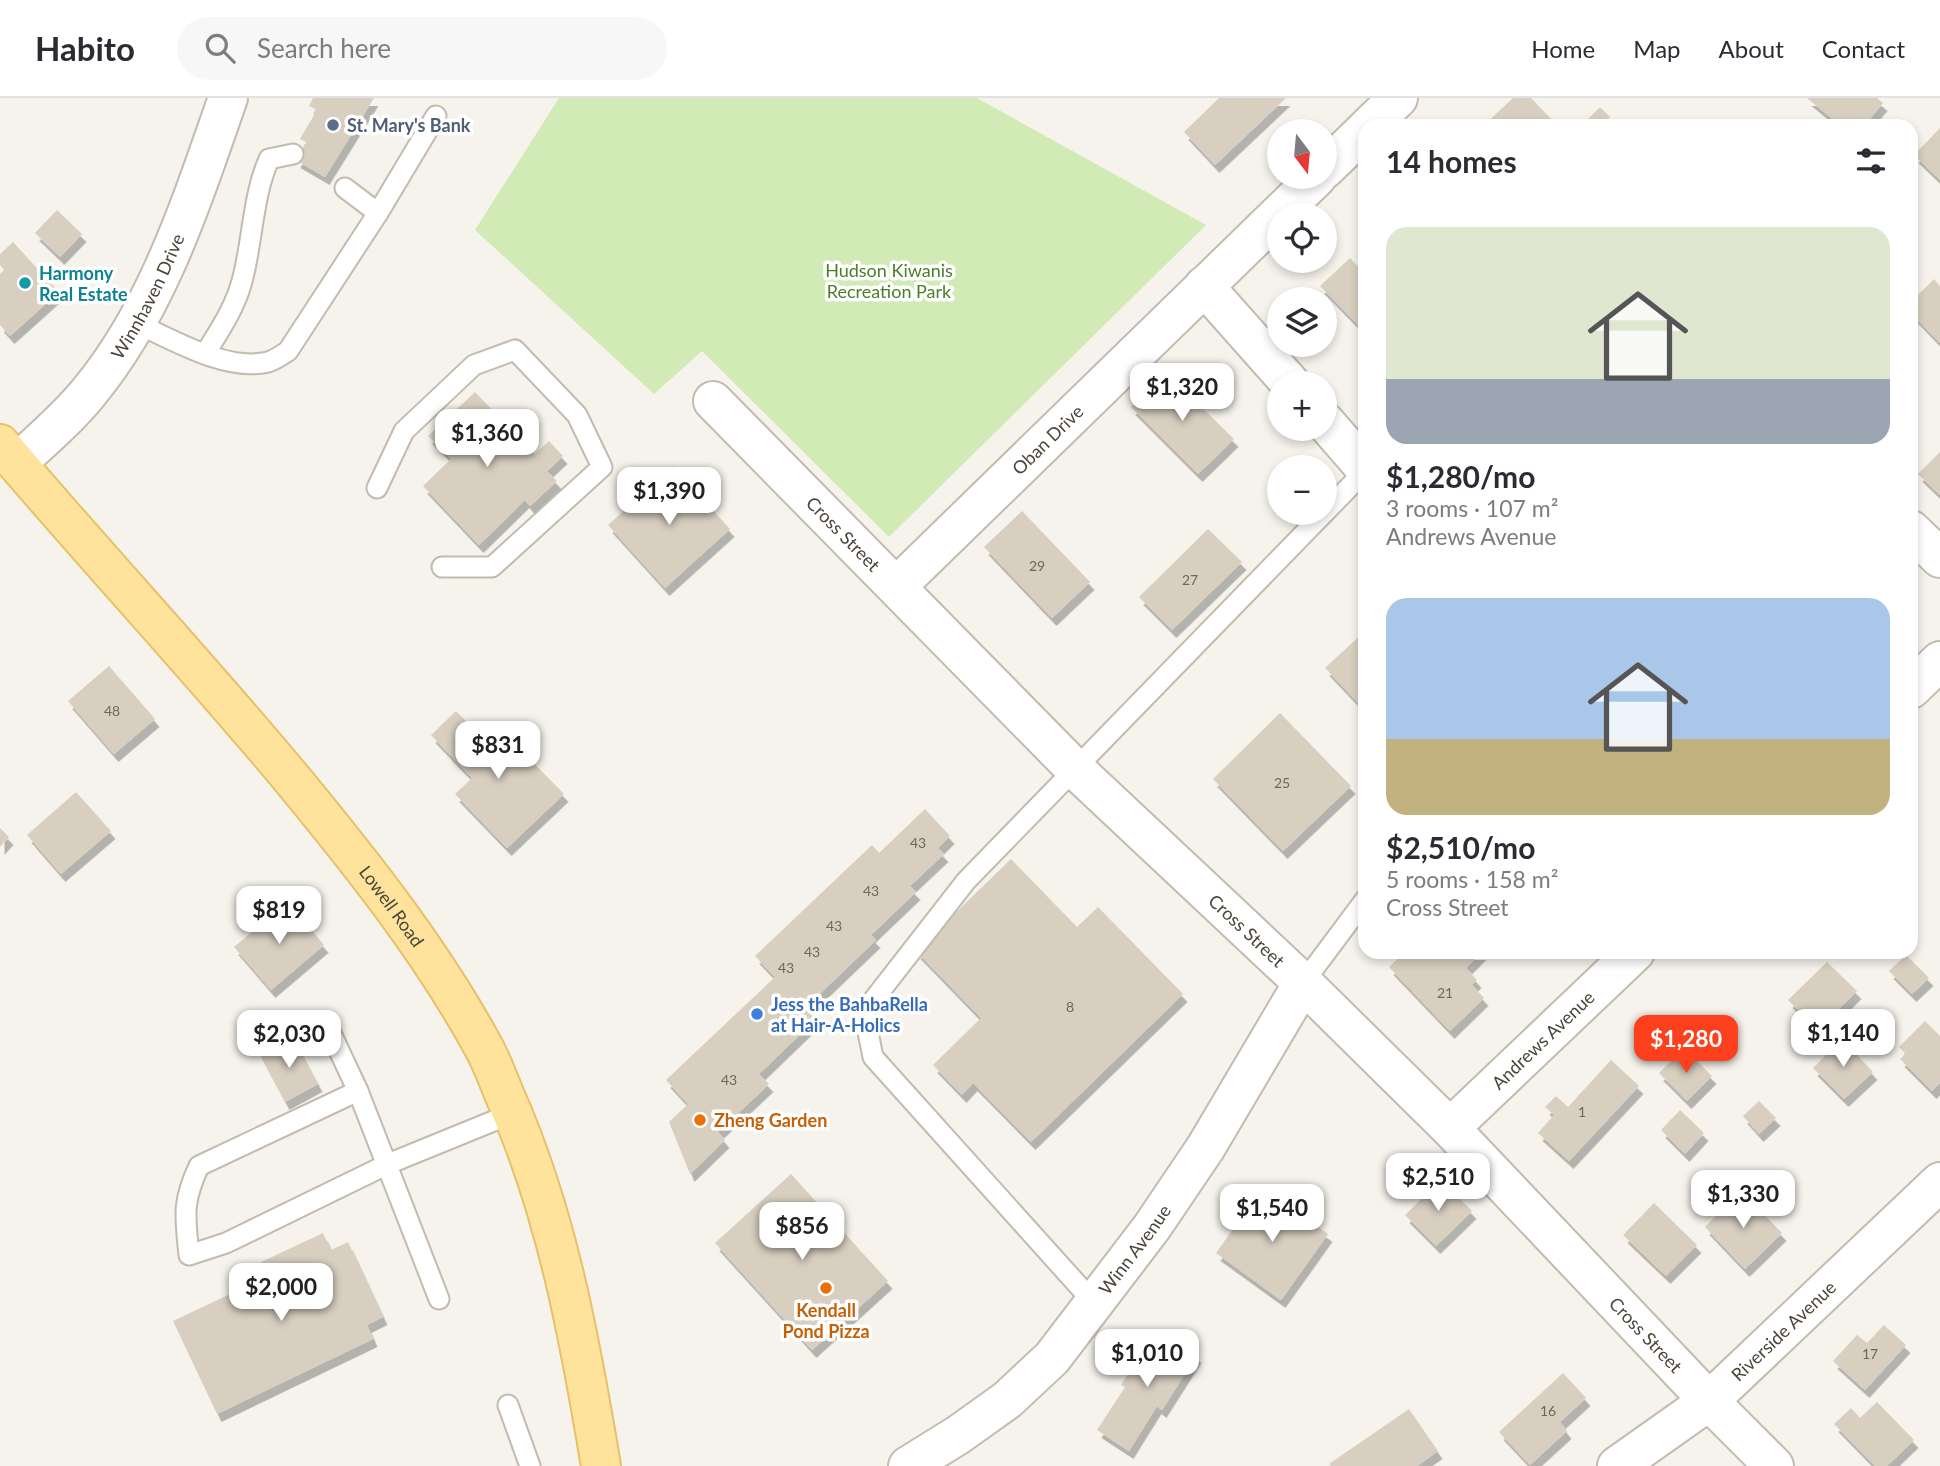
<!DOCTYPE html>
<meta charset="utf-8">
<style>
:root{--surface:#fff;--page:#f7f7f7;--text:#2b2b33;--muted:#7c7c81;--line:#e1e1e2;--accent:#fc3f1d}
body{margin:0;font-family:Lato,sans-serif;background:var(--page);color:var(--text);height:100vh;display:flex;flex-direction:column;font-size:26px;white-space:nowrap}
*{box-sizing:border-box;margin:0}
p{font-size:23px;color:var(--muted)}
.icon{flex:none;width:38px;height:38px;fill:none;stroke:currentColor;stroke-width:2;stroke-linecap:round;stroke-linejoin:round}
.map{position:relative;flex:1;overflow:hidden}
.panel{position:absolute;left:1358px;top:21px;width:560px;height:840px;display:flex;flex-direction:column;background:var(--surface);border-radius:21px;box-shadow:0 4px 10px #0003}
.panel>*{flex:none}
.needle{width:46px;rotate:164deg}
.controls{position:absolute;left:1267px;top:21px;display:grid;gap:14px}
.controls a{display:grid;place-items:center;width:70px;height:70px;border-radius:50%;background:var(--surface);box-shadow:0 4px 10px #0003;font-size:35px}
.price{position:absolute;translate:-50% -60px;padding:0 16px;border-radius:14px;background:#fff;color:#222;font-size:23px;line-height:46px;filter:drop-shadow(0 2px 4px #0008)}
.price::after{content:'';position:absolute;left:50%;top:42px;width:21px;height:16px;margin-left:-10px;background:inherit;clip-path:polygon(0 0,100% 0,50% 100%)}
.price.on{background:var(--accent);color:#fff}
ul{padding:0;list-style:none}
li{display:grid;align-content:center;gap:14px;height:371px;padding:0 28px}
li span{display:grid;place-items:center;height:217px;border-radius:21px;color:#555}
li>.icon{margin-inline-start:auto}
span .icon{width:126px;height:126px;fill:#fffc;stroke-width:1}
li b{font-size:30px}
h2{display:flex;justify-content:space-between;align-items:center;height:84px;padding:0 28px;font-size:30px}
header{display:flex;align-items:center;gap:42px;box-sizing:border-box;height:98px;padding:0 35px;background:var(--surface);border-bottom:2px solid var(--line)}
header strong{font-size:33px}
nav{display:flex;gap:38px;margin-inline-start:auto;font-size:24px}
.search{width:490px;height:63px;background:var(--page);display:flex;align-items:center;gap:18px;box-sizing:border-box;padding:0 24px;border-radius:38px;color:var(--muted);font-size:26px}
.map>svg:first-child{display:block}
.green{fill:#d2eab5}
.building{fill:#d8cfc1;filter:url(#shadow)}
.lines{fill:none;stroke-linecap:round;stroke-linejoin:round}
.service-casing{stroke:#c2bbae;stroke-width:23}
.minor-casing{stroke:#c2bbae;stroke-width:42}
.primary-casing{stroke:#e6c16a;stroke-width:42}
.service{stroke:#fff;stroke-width:19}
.minor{stroke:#fff;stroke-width:38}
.primary{stroke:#ffe39c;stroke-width:38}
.service-dot{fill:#5c6f8a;stroke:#fff;stroke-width:2.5}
.culture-dot{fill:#0f9aa8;stroke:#fff;stroke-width:2.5}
.shop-dot{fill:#3f7fe0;stroke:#fff;stroke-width:2.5}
.food-dot{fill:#e8710a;stroke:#fff;stroke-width:2.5}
.labels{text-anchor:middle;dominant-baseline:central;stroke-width:7;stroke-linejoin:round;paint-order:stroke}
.number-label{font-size:14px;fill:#6e675b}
.service-label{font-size:18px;font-weight:bold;fill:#4e5e75;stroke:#fff;text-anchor:start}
.park-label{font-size:18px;fill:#4a7f2a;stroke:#fff}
.culture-label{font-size:18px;font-weight:bold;fill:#0d838f;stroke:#fff;text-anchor:start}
.street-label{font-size:18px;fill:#4b4439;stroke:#fff}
.shop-label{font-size:18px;font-weight:bold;fill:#366cbe;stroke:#fff;text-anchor:start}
.food-label{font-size:18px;font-weight:bold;fill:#c56008;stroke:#fff;text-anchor:start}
</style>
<header>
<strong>Habito</strong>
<div class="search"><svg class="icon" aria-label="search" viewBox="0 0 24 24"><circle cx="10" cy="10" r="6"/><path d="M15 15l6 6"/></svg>Search here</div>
<nav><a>Home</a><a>Map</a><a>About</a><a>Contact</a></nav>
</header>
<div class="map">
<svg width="1940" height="1368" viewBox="0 0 1940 1368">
<defs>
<filter id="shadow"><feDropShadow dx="4.5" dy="8" stdDeviation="0" flood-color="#0004"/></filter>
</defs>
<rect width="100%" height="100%" fill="#f6f3ec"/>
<polygon class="green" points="559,0 977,0 1206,127 889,439 702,253 654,296 475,132"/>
<g class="building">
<polygon points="313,0 374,0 325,79 296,62 306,44 300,41 317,12 309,8"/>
<polygon points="1219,0 1286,0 1215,67 1184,34"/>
<polygon points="1513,0 1531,0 1552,22 1545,28 1483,28"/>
<polygon points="1807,0 1877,0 1883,5 1864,28 1841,28"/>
<polygon points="1600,9 1610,19 1602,28 1594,28 1587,22"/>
<polygon points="1940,30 1940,82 1914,57"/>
<polygon points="57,112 82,136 60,159 35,135"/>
<polygon points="13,144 59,194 10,238 0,227 0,176 4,172 0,167 0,156"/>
<polygon points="1350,160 1365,176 1365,228 1362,231 1320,188"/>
<polygon points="1934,181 1940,188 1940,245 1911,215 1911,204"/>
<polygon points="1166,274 1234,341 1198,376 1131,309"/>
<polygon points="475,294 535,356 549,343 563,358 547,373 557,383 530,408 525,402 479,447 423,388 451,361 428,338"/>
<polygon points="1940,354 1940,397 1918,376"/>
<polygon points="673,368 730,431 665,490 608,427"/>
<polygon points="1022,413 1090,484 1052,520 984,449"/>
<polygon points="1208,431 1242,464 1172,532 1139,499"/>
<polygon points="1365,533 1365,612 1325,570"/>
<polygon points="109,568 155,621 114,656 68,603"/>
<polygon points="456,613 498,655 511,642 564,696 507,750 455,696 472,680 431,637"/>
<polygon points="1280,615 1351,688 1283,753 1213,681"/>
<polygon points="76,694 111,733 61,776 27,737"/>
<polygon points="925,711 950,738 938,750 944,756 910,788 916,794 871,837 876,842 805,910 815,922 759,976 769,986 718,1034 725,1042 690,1076 669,1024 688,1006 666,982 775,879 755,858 872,747 879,755"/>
<polygon points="0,730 9,739 0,749"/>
<polygon points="1011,761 1077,829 1098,809 1183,896 1031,1044 973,985 962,997 933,967 981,920 916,853"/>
<polygon points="288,804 324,847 271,892 234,849"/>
<polygon points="1405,854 1482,854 1466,870 1477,882 1472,887 1484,900 1450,933 1389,869"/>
<polygon points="1906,857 1929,880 1912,896 1889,873"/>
<polygon points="1827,864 1857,893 1818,932 1788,902"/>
<polygon points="1925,923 1940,938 1940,985 1932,993 1900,961 1906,956 1899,949"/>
<polygon points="294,941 318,986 285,1004 261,959"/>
<polygon points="1842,941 1873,974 1844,1001 1813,970"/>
<polygon points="1684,950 1712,978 1687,1003 1659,975"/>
<polygon points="1611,962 1639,988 1569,1063 1538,1035 1554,1017 1545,1009 1556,998 1568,1009"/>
<polygon points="1759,1003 1776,1020 1759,1036 1743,1018"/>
<polygon points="1680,1012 1704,1035 1685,1056 1661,1032"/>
<polygon points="791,1076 888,1183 812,1252 715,1145"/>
<polygon points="1441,1082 1472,1113 1436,1148 1405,1117"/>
<polygon points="1263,1089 1328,1136 1281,1202 1216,1155"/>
<polygon points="1741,1093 1782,1135 1745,1171 1705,1129"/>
<polygon points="1654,1105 1697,1147 1666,1178 1623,1137"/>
<polygon points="323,1135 331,1152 348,1144 383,1219 367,1227 373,1241 217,1316 173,1223 268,1178 261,1164"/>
<polygon points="1884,1227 1906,1247 1865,1292 1833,1263 1857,1237 1867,1245"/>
<polygon points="1156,1232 1197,1257 1162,1312 1157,1308 1129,1353 1097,1332 1125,1289 1121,1287"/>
<polygon points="1563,1275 1586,1300 1560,1324 1567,1333 1530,1367 1499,1334"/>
<polygon points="1877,1304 1914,1342 1887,1368 1875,1368 1834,1326 1851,1310 1860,1320"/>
<polygon points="1409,1311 1438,1353 1417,1368 1331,1368 1329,1366"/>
</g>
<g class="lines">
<defs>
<g id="service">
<polyline points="345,90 378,115"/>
<path d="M136 225C173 242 227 274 268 264 275 262 282 257 288 253L378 115 436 18"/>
<path d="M205 256C219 233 235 210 242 183 253 143 252 100 269 61L293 56"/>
<polyline points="377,390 404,333 474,267 515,252 577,317 602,369 492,469 442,469"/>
<polyline points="1325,414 1365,373"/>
<polyline points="1303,885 1365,802"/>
<polyline points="328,929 358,993"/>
<path d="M439 1201 358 993 199 1068C182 1104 185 1118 189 1157L226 1145 388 1066 513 1015"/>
<polyline points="1095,1206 873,959 864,914 966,783 1324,415"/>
<polyline points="508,1307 530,1368"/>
</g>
<g id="minor">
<polyline points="1369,28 1398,0"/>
<polyline points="1325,71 1365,32"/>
<polyline points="1204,188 1290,285"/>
<path id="s1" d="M713 303 1075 671 1303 885 1450 1030 1709 1303 1774 1368"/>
<polyline points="1325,324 1365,370"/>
<path id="s2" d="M17 365C41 343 68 320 89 294 159 209 192 102 228 0"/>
<polyline points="1911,432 1940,460"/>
<path id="s3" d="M897 488 1317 79"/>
<polyline points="1911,591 1940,563"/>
<path id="s4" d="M1450 1030 1635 854"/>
<path id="s5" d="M908 1368 958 1337 1007 1302 1052 1260 1152 1129 1206 1049 1303 885"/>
<path id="s6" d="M1617 1368 1709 1303 1940 1084"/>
</g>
<g id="primary">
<path id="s7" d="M0 346C96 459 197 567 292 681 362 766 430 851 483 948 492 964 498 981 505 998 557 1115 580 1242 601 1368"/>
</g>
</defs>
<use href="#service" class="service-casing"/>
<use href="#minor" class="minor-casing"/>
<use href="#primary" class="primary-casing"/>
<use href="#service" class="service"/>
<use href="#minor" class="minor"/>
<use href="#primary" class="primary"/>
</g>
<circle class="service-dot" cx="333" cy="27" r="7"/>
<circle class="culture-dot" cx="25" cy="185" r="7"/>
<circle class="shop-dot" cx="757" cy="916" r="7"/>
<g class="food-dot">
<circle cx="700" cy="1022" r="7"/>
<circle cx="826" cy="1190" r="7"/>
</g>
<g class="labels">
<g class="number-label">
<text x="1037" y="467">29</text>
<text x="1190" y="481">27</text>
<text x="112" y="612">48</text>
<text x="1282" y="684">25</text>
<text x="918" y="744">43</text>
<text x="871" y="792">43</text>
<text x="834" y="827">43</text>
<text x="812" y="853">43</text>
<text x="786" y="869">43</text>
<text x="1445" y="894">21</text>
<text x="1070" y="908">8</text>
<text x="729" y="981">43</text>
<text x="1582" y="1013">1</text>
<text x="1870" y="1255">17</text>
<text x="1548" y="1312">16</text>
</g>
<g class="service-label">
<text x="347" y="27">St. Mary's Bank</text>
</g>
<g class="park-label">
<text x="889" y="172">Hudson Kiwanis<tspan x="889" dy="21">Recreation Park</tspan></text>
</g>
<g class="culture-label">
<text x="39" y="175">Harmony<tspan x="39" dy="21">Real Estate</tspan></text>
</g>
<g class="street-label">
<text stroke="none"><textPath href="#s2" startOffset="214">Winnhaven Drive</textPath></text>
<text stroke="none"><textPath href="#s3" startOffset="210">Oban Drive</textPath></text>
<text stroke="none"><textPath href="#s1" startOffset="186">Cross Street</textPath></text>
<text stroke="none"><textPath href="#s7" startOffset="606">Lowell Road</textPath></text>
<text stroke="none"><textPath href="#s1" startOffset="752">Cross Street</textPath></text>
<text stroke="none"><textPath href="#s4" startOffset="128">Andrews Avenue</textPath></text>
<text stroke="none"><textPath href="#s5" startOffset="317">Winn Avenue</textPath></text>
<text stroke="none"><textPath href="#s6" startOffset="215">Riverside Avenue</textPath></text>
<text stroke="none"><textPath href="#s1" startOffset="1320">Cross Street</textPath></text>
</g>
<g class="shop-label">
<text x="771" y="906">Jess the BahbaRella<tspan x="771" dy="21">at Hair-A-Holics</tspan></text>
</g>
<g class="food-label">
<text x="714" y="1022">Zheng Garden</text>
<text x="826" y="1212" text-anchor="middle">Kendall<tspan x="826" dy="21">Pond Pizza</tspan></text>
</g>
</g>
</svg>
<div class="controls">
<a><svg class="needle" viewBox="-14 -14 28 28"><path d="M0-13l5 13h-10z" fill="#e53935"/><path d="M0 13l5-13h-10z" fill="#7c7c81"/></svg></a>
<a><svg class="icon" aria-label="locate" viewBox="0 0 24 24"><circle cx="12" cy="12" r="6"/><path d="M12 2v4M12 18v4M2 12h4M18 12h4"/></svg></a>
<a><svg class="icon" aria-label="layers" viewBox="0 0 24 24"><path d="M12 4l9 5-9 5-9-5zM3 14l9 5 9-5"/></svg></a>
<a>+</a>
<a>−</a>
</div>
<b class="price" style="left:1182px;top:325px">$1,320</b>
<b class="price" style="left:487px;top:371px">$1,360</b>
<b class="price" style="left:669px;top:429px">$1,390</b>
<b class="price" style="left:498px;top:683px">$831</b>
<b class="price" style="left:279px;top:848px">$819</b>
<b class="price" style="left:1843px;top:971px">$1,140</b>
<b class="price" style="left:289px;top:972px">$2,030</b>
<b class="price on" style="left:1686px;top:977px">$1,280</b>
<b class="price" style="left:1438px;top:1115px">$2,510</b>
<b class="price" style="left:1743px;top:1132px">$1,330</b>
<b class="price" style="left:1272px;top:1146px">$1,540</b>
<b class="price" style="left:802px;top:1164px">$856</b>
<b class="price" style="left:281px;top:1225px">$2,000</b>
<b class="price" style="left:1147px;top:1291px">$1,010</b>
<section class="panel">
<h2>14 homes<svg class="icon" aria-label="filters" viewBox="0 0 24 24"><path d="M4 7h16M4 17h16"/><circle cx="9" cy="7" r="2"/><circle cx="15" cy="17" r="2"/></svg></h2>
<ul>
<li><span style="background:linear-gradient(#dfe7d0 70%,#9aa5b1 0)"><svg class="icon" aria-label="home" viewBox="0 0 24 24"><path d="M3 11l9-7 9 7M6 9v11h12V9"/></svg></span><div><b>$1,280/mo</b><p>3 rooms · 107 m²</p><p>Andrews Avenue</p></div></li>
<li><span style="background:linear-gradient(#a9c7e8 65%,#c2b280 0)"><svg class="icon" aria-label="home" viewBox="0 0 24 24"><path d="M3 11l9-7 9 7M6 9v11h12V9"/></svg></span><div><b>$2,510/mo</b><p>5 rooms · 158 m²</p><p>Cross Street</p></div></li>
</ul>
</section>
</div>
